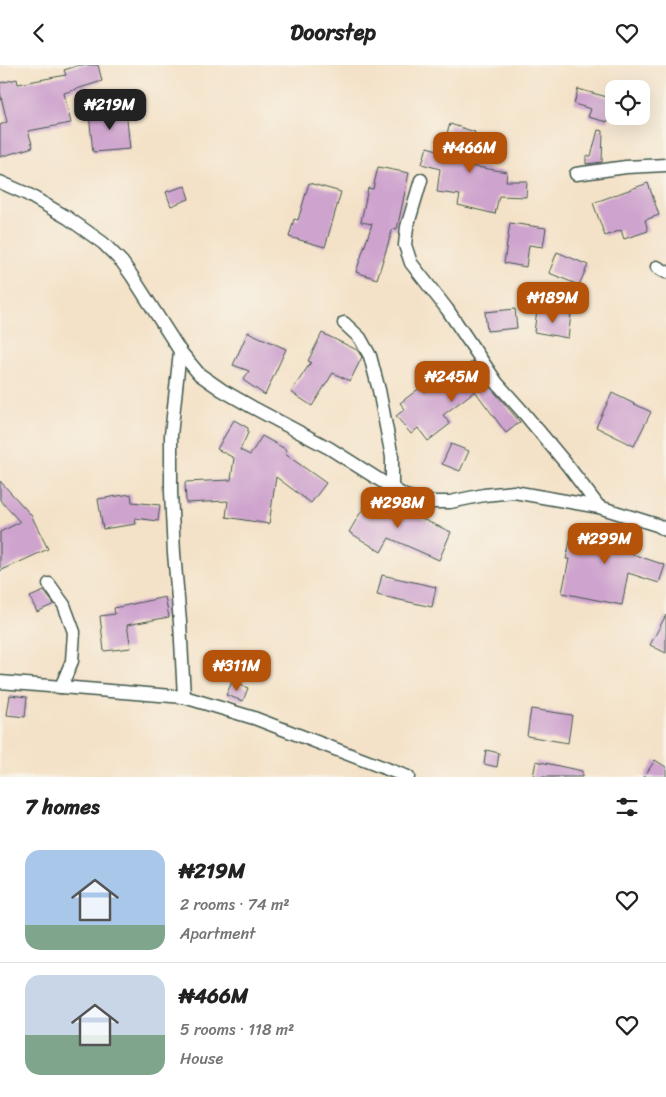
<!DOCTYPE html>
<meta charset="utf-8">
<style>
:root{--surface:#fff;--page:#f6f6f6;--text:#222;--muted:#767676;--line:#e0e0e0;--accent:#b45309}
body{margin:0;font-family:Sriracha,sans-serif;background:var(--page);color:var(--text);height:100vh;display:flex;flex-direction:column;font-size:19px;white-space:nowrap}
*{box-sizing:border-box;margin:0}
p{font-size:16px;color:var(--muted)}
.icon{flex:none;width:28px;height:28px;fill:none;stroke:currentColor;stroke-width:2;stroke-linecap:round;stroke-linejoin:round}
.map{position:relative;height:712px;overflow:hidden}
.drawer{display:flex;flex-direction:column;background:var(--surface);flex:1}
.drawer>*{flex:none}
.tools{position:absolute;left:605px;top:15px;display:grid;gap:10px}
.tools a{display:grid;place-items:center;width:45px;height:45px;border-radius:10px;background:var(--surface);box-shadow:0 5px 20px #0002;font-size:25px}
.price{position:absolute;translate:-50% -42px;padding:0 11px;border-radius:10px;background:var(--accent);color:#fff;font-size:16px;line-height:32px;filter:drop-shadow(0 1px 2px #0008)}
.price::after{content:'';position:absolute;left:50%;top:30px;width:15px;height:11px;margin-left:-8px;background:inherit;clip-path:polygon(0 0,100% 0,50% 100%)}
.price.selected{background:#222;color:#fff}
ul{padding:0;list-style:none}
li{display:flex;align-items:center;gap:15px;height:125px;padding:0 25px}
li+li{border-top:1px solid var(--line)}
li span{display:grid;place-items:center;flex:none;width:140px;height:100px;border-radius:15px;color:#555}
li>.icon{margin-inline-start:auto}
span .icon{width:60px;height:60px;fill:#fffc;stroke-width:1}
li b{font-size:21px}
h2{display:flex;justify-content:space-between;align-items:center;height:60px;padding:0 25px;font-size:21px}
header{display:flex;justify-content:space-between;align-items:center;height:65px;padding:0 25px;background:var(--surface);font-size:22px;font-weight:800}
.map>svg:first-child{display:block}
.building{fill:#cea3ce}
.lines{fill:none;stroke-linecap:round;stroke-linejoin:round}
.minor-casing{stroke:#3f564a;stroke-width:15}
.minor{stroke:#fff;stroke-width:12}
</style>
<header><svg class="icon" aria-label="back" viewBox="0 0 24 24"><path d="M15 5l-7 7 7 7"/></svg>Doorstep<svg class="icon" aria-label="heart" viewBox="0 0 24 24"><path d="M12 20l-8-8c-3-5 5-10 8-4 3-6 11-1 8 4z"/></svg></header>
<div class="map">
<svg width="666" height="712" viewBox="0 0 666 712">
<rect width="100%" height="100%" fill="#f7f3e8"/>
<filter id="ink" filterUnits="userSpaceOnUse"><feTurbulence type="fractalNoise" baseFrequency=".02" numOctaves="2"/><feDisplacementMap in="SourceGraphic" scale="10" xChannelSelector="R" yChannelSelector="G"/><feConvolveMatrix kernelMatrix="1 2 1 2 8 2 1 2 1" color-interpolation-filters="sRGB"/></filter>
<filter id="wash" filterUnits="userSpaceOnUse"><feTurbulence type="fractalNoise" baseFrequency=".0096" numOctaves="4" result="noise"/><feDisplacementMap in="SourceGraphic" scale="20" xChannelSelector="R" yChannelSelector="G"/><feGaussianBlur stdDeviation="1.12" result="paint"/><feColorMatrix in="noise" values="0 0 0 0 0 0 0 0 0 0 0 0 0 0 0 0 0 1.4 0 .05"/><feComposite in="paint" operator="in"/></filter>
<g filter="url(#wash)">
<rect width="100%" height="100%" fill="#f4e2c8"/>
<g id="blocks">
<g class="building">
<polygon points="80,0 98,0 102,16 64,28 71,58 28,66 33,82 0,92 0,60 7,57 0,27 0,18 17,14 18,19 66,10 64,5"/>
<polygon points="578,24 614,34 607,57 588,52 591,44 574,39"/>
<polygon points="126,45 130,84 93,87 89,49"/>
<polygon points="450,59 475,67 464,100 507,107 506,116 527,116 526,132 499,131 495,149 458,140 460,130 437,127 440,104 422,99 427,82 441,86"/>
<polygon points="598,65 603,66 602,97 586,99 586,91 591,91"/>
<polygon points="378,102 409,108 397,164 393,163 377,214 356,207 372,159 361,157 368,123 373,124"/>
<polygon points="309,118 341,127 325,182 289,172 294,154 298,155"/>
<polygon points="648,118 659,150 645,155 648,166 624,174 621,165 605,171 593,138"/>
<polygon points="185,121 189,134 171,141 166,127"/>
<polygon points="510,158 546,163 543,182 529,180 526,202 504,198"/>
<polygon points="557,187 588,200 579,220 549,208"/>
<polygon points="515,244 517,263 487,266 485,247"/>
<polygon points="537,245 571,250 568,273 534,267"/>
<polygon points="248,267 286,284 265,330 243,315 249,306 233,300"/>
<polygon points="322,268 357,285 362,292 350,316 333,308 312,341 291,327 311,297 308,296"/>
<polygon points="473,296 491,323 520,357 506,368 475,326 443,350 450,359 428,376 418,363 411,369 396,351 405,344 400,338 421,322 425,327 449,309 451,312"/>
<polygon points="612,328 651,347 634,381 596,362"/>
<polygon points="234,355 248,363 248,368 240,385 250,390 262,371 287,385 285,389 326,418 311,438 276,412 269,459 226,452 228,436 186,438 185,417 231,415 234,393 217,384"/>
<polygon points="451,379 469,386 460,406 442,399"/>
<polygon points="0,416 31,450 48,484 0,506 0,467 20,457 0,435"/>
<polygon points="131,429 132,437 160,440 158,456 135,453 136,459 103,464 98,434"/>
<polygon points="371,430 410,453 411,449 451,467 439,495 389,473 381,487 349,467"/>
<polygon points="580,459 636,470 632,489 665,500 659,518 628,508 622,540 562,528 569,494 566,494 571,472 577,473"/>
<polygon points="382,510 436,522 432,542 377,530"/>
<polygon points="44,526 54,539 37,547 30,532"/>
<polygon points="165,532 169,552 127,560 131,583 104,586 100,551 115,549 114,543"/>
<polygon points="666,550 666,588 650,580"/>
<polygon points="232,617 248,623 243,636 226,630"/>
<polygon points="10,630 27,632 25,652 7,650"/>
<polygon points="531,644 572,650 568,678 527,671"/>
<polygon points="486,685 499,688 497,702 484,699"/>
<polygon points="655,695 666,702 666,712 644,712"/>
<polygon points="536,696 582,706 582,712 533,712"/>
</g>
</g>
</g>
<g filter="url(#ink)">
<use href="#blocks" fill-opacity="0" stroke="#3f564a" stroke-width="1"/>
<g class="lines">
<defs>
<g id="minor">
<polyline points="576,109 626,102 666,100"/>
<polyline points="421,115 407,162 405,180 411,198 447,244 497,318 523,347 568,401 599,442"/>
<polyline points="0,117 27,129 68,153 103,178 122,197 132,211 180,286 199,309 222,325 252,342 329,383 405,431 428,437 450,437 484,430 514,427 599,442 657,460 666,465"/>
<polyline points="657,202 666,207"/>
<polyline points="344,258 360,273 370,291 379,325 392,392 392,422"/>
<polyline points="180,286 171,370 171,427 174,488 180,557 184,632"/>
<polyline points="49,519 64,540 74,567 72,596 61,622"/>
<polyline points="0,617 184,632 254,653 408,712"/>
</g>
</defs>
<use href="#minor" class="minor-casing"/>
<use href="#minor" class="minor"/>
</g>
</g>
</svg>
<div class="tools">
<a><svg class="icon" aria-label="locate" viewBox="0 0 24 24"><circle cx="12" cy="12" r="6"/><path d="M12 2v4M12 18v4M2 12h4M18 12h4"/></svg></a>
</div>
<b class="price selected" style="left:110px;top:66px">₦219M</b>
<b class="price" style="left:470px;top:109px">₦466M</b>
<b class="price" style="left:553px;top:259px">₦189M</b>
<b class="price" style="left:452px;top:338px">₦245M</b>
<b class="price" style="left:398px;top:464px">₦298M</b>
<b class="price" style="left:605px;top:500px">₦299M</b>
<b class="price" style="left:237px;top:627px">₦311M</b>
</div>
<section class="drawer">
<h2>7 homes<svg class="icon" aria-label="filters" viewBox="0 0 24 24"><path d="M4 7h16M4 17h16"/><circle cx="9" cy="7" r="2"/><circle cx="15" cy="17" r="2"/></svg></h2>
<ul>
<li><span style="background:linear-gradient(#a9c7e8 75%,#7fa58c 0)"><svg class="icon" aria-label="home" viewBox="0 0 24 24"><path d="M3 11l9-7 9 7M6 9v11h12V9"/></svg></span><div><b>₦219M</b><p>2 rooms · 74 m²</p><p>Apartment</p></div><svg class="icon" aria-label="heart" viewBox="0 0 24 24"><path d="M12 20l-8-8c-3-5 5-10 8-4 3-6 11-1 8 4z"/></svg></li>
<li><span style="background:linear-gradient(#c9d6e8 60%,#7fa58c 0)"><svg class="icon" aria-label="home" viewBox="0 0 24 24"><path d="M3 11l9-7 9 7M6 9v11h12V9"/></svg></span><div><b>₦466M</b><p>5 rooms · 118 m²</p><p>House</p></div><svg class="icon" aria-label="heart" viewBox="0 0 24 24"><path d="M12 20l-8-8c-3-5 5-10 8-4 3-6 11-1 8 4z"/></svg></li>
</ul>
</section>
